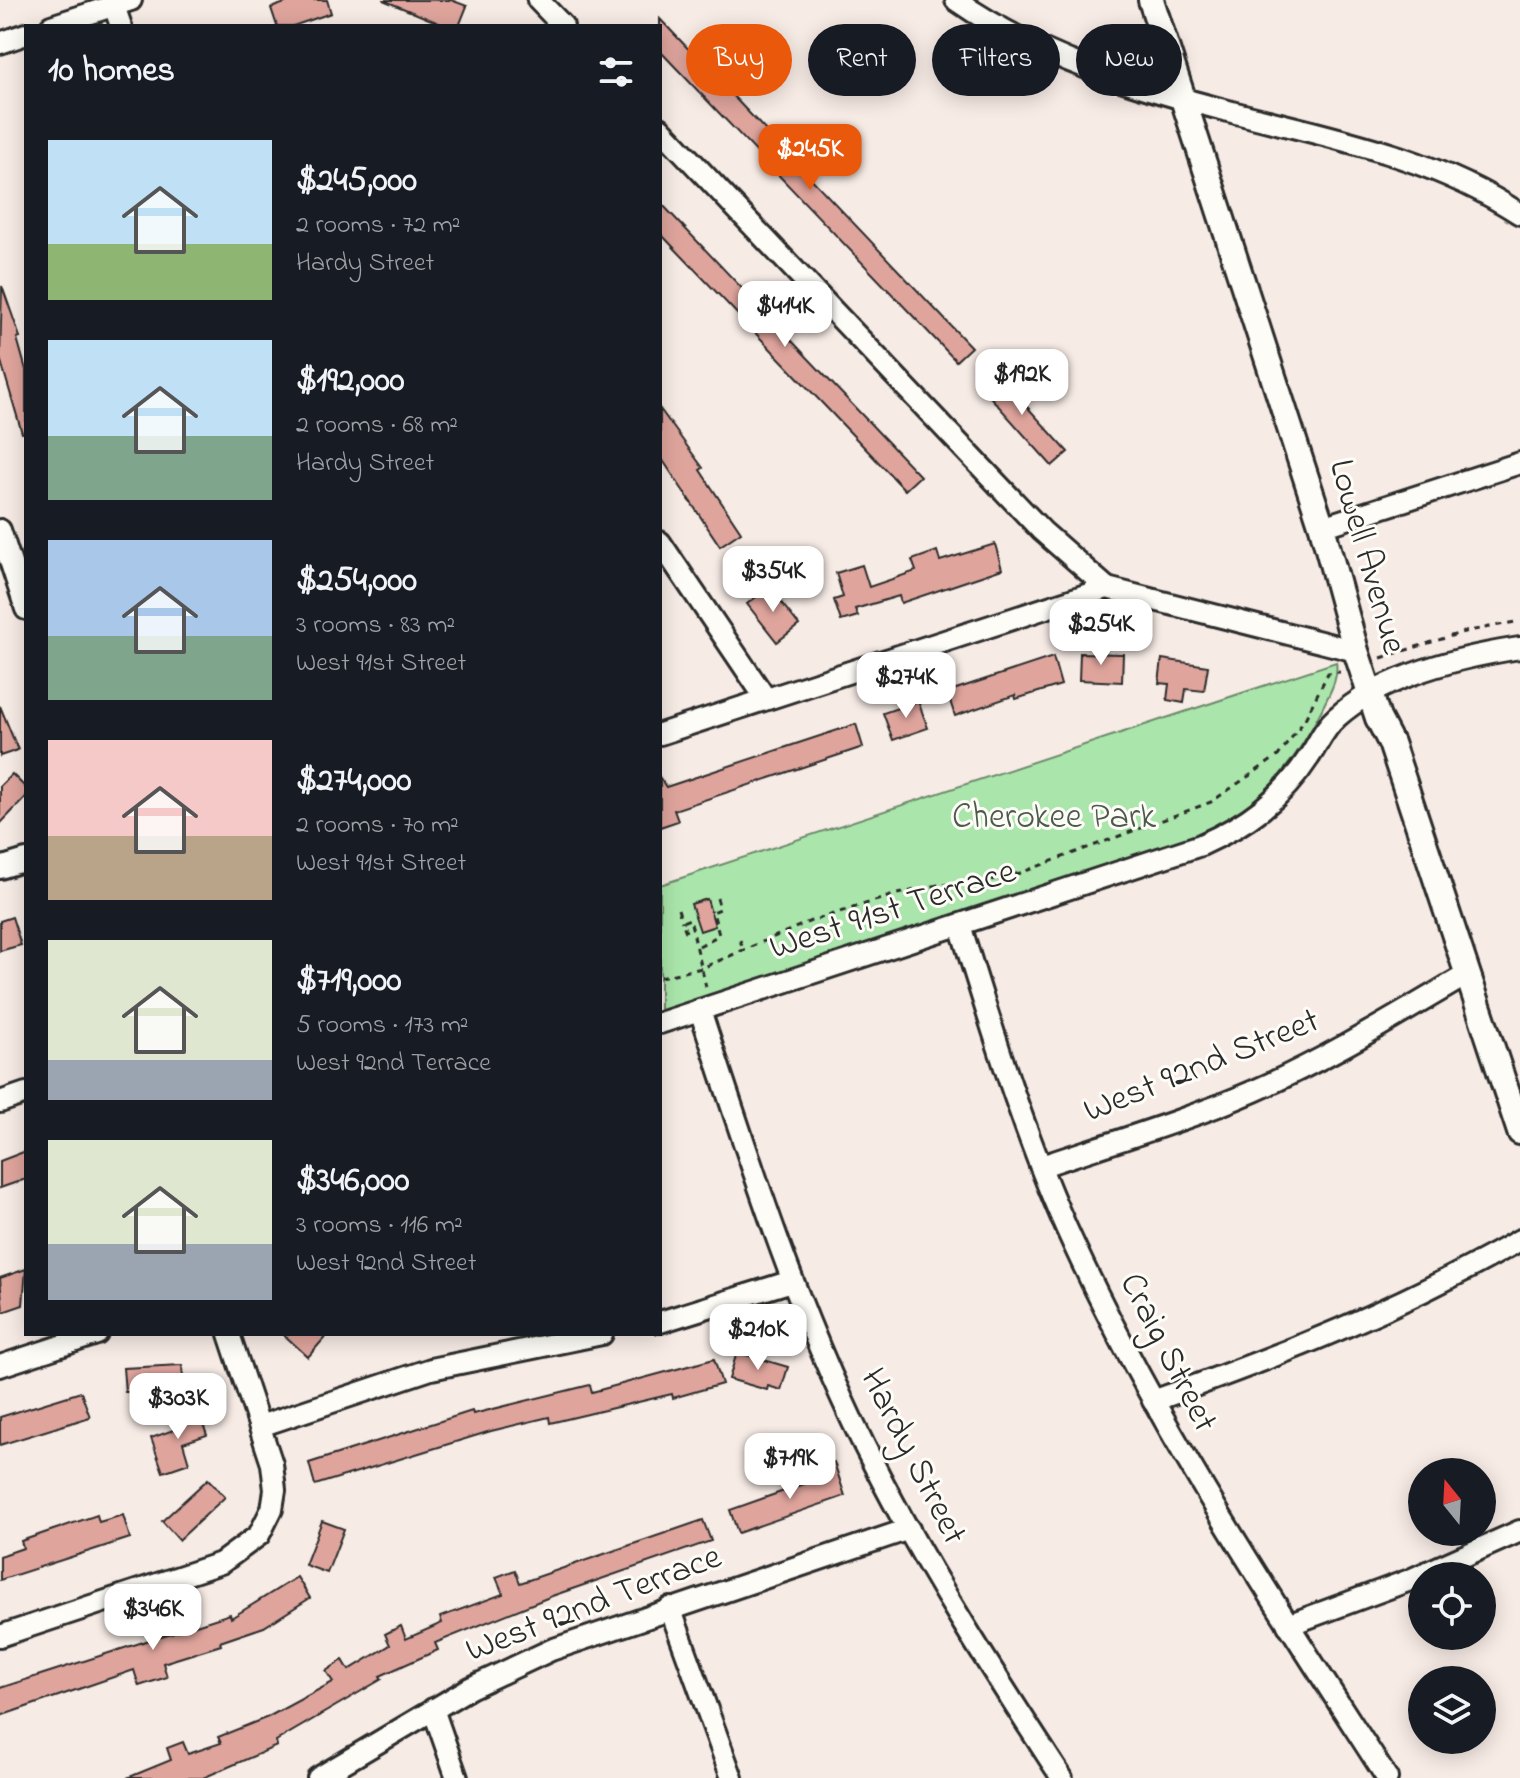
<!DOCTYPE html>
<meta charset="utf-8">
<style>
:root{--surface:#171b24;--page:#242831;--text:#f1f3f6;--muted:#9ea1a6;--accent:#ea580c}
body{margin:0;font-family:"Indie Flower",sans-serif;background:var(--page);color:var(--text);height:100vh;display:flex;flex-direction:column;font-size:30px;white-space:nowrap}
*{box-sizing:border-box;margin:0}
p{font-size:26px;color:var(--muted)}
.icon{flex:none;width:44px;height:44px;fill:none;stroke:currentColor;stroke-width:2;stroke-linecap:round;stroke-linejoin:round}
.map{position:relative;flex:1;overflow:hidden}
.side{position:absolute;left:24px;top:24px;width:638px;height:1312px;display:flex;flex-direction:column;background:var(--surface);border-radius:0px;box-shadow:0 4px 20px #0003}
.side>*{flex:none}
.banner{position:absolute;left:686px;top:24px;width:714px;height:72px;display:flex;gap:16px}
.needle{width:52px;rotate:342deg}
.controls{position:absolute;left:1408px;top:1458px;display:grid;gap:16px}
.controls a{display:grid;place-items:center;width:88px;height:88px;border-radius:50%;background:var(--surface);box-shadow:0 4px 20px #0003;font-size:40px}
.price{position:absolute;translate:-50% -68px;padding:0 18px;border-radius:16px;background:#fff;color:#222;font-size:26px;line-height:52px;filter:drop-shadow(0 2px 4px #0008)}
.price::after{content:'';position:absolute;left:50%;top:48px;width:24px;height:18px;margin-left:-12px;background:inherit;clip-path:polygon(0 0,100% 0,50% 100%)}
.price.selected{background:var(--accent);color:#fff}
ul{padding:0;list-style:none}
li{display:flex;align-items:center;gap:24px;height:200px;padding:0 24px}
li span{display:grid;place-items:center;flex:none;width:224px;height:160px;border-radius:0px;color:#555}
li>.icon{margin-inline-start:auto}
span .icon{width:96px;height:96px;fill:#fffc;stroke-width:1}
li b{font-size:34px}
h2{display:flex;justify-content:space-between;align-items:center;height:96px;padding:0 24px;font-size:34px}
.tag{padding:0 28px;border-radius:36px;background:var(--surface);box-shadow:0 4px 20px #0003;font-size:28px;line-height:72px}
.tag.selected{background:var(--accent);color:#fff}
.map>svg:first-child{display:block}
.green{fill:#aae6ab;stroke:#6a886b;stroke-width:2}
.building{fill:#dfa59d;stroke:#2b2b2b;stroke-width:2}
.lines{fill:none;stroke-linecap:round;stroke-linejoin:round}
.minor-casing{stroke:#2b2b2b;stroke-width:26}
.tertiary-casing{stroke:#2b2b2b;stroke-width:30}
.path{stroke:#2b2b2b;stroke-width:3;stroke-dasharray:6 6;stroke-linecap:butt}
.minor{stroke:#fdfcf7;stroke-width:20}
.tertiary{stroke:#fdfcf7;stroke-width:24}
.labels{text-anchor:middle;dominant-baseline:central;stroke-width:6;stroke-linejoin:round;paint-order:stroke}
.street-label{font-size:36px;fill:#2b2b2b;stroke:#fdfcf7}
.park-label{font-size:36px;fill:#4b5a4b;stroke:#fdfcf7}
</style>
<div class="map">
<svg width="1520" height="1778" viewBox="0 0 1520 1778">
<rect width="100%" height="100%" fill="#f7ebe5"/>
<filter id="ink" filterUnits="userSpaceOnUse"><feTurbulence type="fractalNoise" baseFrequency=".0125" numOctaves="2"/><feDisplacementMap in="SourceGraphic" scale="16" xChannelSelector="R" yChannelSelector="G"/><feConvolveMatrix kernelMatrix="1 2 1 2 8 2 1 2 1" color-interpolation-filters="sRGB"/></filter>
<g filter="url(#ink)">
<path class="green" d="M1336 662C1339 679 1329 694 1322 709 1292 770 1259 806 1197 835L660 1012V885Z"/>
<g class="building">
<polygon points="293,0 327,0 331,13 293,26 277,26 271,8"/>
<polygon points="383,0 451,0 467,6 459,26 446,26"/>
<polygon points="660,19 971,347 956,361 660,51"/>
<polygon points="660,202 920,476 905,490 660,233"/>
<polygon points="2,286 20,337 17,338 26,370 26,432 22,433 0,358"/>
<polygon points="991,367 1068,452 1052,466 976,381"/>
<polygon points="660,409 703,468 700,470 741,532 720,546 660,456"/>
<polygon points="995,544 1002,569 901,603 899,596 855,609 858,616 841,621 834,600 843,597 836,573 862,565 869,587 916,571 912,560 937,551 940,561"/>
<polygon points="769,587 799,625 777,642 747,604"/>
<polygon points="1080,653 1123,654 1122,682 1079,680"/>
<polygon points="1053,657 1061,685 1016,699 1015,695 955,716 947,692"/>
<polygon points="1162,659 1208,666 1204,691 1186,689 1184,703 1167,700 1169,684 1159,683"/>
<polygon points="918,701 928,728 893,740 883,713"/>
<polygon points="0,706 18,750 0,756"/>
<polygon points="856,724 863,747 674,810 678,821 660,827 660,778 666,787"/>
<polygon points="12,774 26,788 26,797 0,824 0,786"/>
<polygon points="707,899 715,926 700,931 691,904"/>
<polygon points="12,917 21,945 0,951 0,921"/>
<polygon points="26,1151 26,1179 0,1188 0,1161"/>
<polygon points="26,1269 23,1305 3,1312 0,1278"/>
<polygon points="283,1334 328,1334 308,1357"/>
<polygon points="737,1352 788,1367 781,1390 768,1386 767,1390 729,1379"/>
<polygon points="714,1359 722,1384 673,1398 672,1394 550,1423 549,1417 491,1431 315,1485 309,1463 472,1411 473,1414 590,1385 592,1392"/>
<polygon points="182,1365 184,1391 153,1393 154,1405 134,1406 133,1392 125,1392 123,1368"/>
<polygon points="81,1392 90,1417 0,1445 0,1417"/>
<polygon points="198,1411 207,1435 183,1443 189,1463 163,1472 151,1438 179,1428 176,1418"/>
<polygon points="834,1462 845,1496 738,1533 730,1510 821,1478 818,1467"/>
<polygon points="208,1479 225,1497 179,1540 162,1521"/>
<polygon points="97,1515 99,1522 123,1515 130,1538 0,1580 0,1556 23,1548 21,1541"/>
<polygon points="703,1520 711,1541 552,1596 435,1643 438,1650 380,1676 382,1679 276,1741 277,1746 203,1778 127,1778 171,1760 167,1748 183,1742 188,1754 221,1743 218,1737 268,1717 333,1682 326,1671 343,1660 349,1670 390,1645 385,1634 401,1626 406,1639 442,1623 440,1617 503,1594 496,1577 515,1570 520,1583"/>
<polygon points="322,1521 344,1529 327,1573 305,1565"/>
<polygon points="297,1577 310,1598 264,1627 220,1642 221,1645 163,1663 167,1677 139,1686 134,1670 0,1716 0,1688 230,1614 231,1618"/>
</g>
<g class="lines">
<defs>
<g id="minor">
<polyline points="112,0 121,26"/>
<polyline points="538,0 563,26"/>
<path d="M956 0C1040 59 1137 88 1236 113 1335 138 1433 157 1520 214"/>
<polyline points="51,26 131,0"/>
<polyline points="0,43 26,34"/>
<polyline points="660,128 1042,531 1107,588"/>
<polyline points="1322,527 1520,463"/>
<polyline points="0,530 26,609"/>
<polyline points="660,542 766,699"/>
<polyline points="660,734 1107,588 1356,651"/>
<polyline points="0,868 26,860"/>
<path d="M960 925C993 1032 1026 1142 1074 1245 1161 1433 1275 1604 1387 1778"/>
<path d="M700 1010C751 1165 800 1322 875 1467 930 1575 996 1677 1062 1778"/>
<path d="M660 1023 1201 845C1246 825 1282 799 1309 757 1318 744 1324 728 1337 717 1383 676 1460 657 1520 648"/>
<polyline points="0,1102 26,1093"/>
<path d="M1042 1166C1113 1142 1185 1121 1254 1091 1329 1058 1398 1015 1468 974"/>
<polyline points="660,1322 792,1281"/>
<polyline points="0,1366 97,1334"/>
<path d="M1153 1401C1285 1354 1397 1310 1520 1240"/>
<polyline points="260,1426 431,1369 602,1334"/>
<polyline points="670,1608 732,1778"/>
<polyline points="1288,1625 1410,1580 1520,1531"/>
<polyline points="0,1636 221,1563 259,1535 272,1509 275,1490 272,1464 229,1334"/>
<polyline points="433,1709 457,1778"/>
<polyline points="318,1778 470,1688 551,1650 909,1529"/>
</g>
<polyline id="tertiary" points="1151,0 1322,527 1356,651 1378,718 1391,743 1520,1132"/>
</defs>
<use href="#minor" class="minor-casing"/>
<use href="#tertiary" class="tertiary-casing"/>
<g class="path">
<polyline points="1381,658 1464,632 1520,621"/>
<polyline points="678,909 682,922"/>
<polyline points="686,932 682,922 690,919 706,987"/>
<polyline points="740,940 744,952"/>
<polyline points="699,946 719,935 713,912 720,909 717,898"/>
<polyline points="660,977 702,968 811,921 897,894 938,885 979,883 1020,873 1211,802 1278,756 1304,721 1328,673 1340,672"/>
</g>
<use href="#minor" class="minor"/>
<use href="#tertiary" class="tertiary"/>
</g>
</g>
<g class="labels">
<g class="street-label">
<text transform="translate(1366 557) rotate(74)">Lowell Avenue</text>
<text transform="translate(893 911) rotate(-18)">West 91st Terrace</text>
<text transform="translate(1202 1067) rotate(-22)">West 92nd Street</text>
<text transform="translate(1167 1353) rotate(63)">Craig Street</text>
<text transform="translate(912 1457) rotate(63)">Hardy Street</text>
<text transform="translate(594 1605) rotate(-21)">West 92nd Terrace</text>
</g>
<g class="park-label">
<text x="1054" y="818">Cherokee Park</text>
</g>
</g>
</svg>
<div class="controls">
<a><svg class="needle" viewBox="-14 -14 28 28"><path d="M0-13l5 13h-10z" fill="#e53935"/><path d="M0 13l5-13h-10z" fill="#9ea1a6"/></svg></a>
<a><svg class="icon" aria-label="locate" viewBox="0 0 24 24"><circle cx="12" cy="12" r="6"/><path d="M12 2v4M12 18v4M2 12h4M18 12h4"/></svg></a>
<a><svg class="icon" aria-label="layers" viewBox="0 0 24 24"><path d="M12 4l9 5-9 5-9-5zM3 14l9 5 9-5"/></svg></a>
</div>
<b class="price selected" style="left:810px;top:192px">$245K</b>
<b class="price" style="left:785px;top:349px">$414K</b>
<b class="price" style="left:1022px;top:417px">$192K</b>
<b class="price" style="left:773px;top:614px">$354K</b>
<b class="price" style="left:1101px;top:667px">$254K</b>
<b class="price" style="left:906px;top:720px">$274K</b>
<b class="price" style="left:758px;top:1372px">$210K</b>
<b class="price" style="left:178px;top:1441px">$303K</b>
<b class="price" style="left:790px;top:1501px">$719K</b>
<b class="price" style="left:153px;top:1652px">$346K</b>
<div class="banner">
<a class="tag selected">Buy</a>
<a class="tag">Rent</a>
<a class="tag">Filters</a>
<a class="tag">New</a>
</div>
<section class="side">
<h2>10 homes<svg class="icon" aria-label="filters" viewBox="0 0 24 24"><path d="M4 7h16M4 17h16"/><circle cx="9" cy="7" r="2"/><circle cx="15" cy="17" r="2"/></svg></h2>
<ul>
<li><span style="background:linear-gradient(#bfe0f5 65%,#8fb573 0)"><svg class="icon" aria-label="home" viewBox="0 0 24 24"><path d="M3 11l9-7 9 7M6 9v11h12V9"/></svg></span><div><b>$245,000</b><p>2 rooms · 72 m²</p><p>Hardy Street</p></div></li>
<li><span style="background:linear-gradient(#bfe0f5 60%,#7fa58c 0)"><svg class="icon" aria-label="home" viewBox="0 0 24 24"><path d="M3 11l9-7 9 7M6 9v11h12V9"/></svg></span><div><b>$192,000</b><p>2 rooms · 68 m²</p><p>Hardy Street</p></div></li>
<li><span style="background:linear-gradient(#a9c7e8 60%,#7fa58c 0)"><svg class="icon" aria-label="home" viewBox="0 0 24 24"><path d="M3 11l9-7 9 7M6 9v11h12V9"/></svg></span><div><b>$254,000</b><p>3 rooms · 83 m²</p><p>West 91st Street</p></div></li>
<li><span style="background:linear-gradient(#f6c9c9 60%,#b9a48a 0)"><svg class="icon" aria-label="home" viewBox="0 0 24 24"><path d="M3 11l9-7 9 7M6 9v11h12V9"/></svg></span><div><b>$274,000</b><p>2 rooms · 70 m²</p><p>West 91st Street</p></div></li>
<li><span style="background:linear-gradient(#dfe7d0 75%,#9aa5b1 0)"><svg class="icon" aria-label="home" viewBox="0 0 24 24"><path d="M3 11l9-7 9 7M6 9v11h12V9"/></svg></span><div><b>$719,000</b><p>5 rooms · 173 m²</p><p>West 92nd Terrace</p></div></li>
<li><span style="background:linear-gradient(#dfe7d0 65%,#9aa5b1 0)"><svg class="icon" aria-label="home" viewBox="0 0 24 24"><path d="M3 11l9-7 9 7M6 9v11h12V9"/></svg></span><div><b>$346,000</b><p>3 rooms · 116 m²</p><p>West 92nd Street</p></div></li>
</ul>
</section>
</div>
